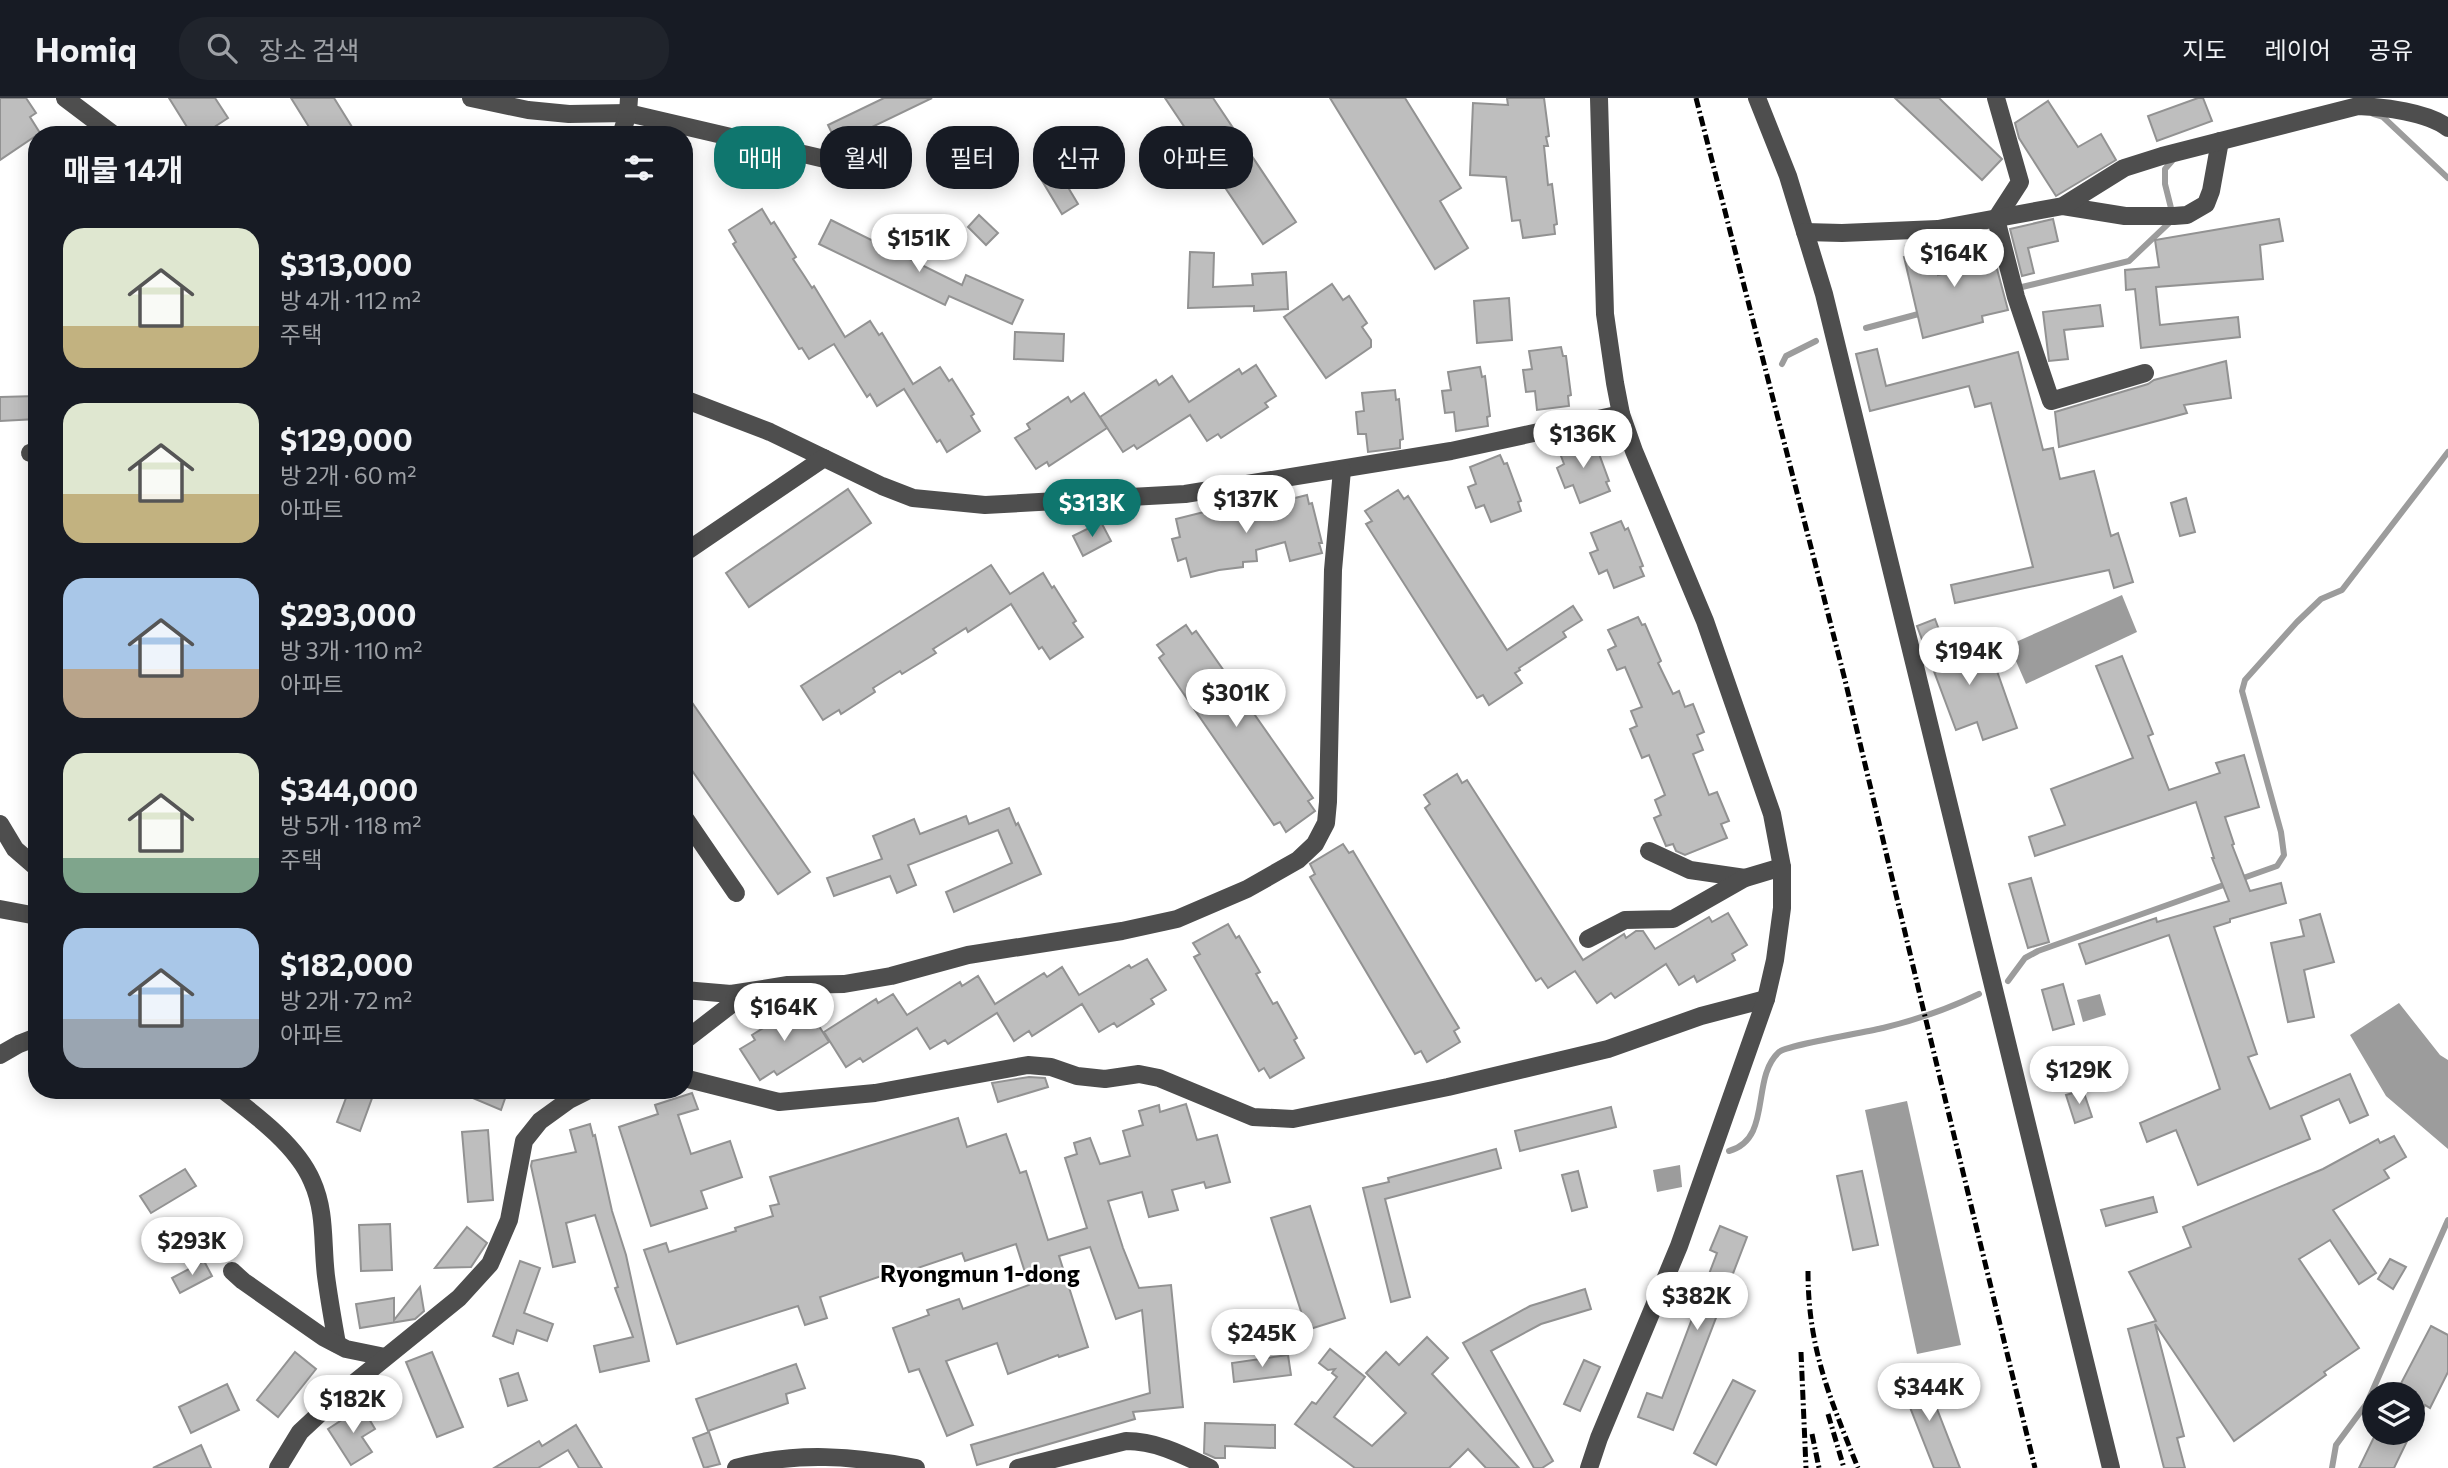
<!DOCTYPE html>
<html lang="ko">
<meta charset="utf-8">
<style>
:root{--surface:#171b24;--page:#20242c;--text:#f1f3f6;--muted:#9ea1a6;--line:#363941;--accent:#0f766e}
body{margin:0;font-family:Commissioner,"Noto Sans KR",sans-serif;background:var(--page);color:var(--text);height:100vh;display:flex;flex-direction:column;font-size:26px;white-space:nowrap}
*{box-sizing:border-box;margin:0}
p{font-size:23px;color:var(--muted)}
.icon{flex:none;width:38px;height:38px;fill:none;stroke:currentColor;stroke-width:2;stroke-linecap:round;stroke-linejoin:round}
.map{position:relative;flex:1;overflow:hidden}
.drawer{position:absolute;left:28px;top:28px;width:665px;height:973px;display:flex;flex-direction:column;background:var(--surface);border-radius:28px;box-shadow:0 4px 18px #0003}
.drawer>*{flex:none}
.guide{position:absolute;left:714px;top:28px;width:665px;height:63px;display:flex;gap:14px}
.buttons{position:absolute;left:2362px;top:1284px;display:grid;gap:14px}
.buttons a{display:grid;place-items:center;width:63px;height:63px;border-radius:50%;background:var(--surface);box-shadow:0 4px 18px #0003;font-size:35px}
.price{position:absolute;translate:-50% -60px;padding:0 16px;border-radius:24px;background:#fff;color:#222;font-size:23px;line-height:46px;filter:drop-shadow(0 2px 4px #0008)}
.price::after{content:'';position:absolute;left:50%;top:42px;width:21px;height:16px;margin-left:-10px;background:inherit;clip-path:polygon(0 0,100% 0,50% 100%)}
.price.active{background:var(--accent);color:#fff}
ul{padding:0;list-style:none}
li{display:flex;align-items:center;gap:21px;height:175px;padding:0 35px}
li span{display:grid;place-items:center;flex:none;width:196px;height:140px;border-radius:21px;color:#555}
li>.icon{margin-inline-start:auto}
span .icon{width:84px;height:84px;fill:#fffc;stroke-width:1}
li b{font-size:30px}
h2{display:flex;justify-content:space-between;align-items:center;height:84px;padding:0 35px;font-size:30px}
.tag{padding:0 24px;border-radius:28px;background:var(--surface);box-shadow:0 4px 18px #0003;font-size:24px;line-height:63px}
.tag.active{background:var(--accent);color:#fff}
header{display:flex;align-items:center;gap:42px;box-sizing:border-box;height:98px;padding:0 35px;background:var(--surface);border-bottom:2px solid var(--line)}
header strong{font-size:33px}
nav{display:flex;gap:38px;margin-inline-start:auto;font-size:24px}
.search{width:490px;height:63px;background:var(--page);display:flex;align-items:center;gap:18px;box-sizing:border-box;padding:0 24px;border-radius:28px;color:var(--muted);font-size:26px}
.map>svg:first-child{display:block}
.water{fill:#9c9c9c}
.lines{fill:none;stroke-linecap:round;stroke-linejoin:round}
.stream{stroke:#9c9c9c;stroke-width:6}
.building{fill:#bebebe;stroke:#929292;stroke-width:2}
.minor{stroke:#4e4e4e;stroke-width:18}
.rail{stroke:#000;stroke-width:5;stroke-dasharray:10 3.5 2 3.5;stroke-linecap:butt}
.labels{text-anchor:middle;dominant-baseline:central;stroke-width:5;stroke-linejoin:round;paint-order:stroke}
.quarter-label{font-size:24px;font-weight:bold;fill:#000;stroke:#fff}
</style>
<header>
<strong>Homiq</strong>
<div class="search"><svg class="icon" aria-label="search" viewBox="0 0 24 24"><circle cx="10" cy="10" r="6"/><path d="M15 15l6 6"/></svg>장소 검색</div>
<nav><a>지도</a><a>레이어</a><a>공유</a></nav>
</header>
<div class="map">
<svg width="2448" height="1370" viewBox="0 0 2448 1370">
<rect width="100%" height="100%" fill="#fff"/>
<g class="water">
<polygon points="2122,497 2137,534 2026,586 2009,547"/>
<polygon points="2100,896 2106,917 2083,924 2077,902"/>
<polygon points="2399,905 2440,957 2448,962 2448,1051 2386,998 2350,937"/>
<polygon points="1907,1003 1961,1247 1917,1256 1865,1012"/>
<polygon points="1680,1067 1682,1089 1657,1094 1653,1072"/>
</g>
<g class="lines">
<g class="stream">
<polyline points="2373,16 2383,19 2448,80"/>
<polyline points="2022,189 2129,163 2169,125 2171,110 2165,86 2165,71 2172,63"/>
<polyline points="1866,230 1926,214"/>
<polyline points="1782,266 1786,258 1816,243"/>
<polyline points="2008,883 2025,860 2038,853 2277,768 2284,757 2281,734 2242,593 2245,582 2297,524 2321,501 2342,492 2448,354"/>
<path d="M1729 1053C1773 1041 1750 980 1779 954 1787 947 1867 934 1883 930 1916 922 1948 911 1979 896"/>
<polyline points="2332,1370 2336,1347 2367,1305 2448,1122"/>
</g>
</g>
<g class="building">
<polygon points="0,0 26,0 36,15 30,19 40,35 0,62"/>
<polygon points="169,0 215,0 228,20 202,37 192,37"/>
<polygon points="291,0 334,0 357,37 314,37"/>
<polygon points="884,0 932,0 837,46 828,27"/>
<polygon points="1165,0 1213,0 1296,124 1263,146"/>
<polygon points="1330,0 1405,0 1461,90 1440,103 1468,150 1435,171"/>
<polygon points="1507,0 1544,0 1549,38 1546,39 1548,48 1544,48 1548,87 1552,86 1557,126 1554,127 1555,136 1523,140 1520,122 1512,123 1506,79 1470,77 1473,5 1508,7"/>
<polygon points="1895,0 1939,0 2002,61 1982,82"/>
<polygon points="2198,0 2203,0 2212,23 2157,43 2148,18"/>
<polygon points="2048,3 2078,49 2101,36 2116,62 2056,98 2019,40 2015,25"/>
<polygon points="1057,71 1078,106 1062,116 1041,81"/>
<polygon points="762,111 771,126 774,124 796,159 793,161 803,176 812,190 814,188 845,239 870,223 879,237 882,235 913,286 940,269 949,283 952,281 974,316 971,318 980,333 947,354 940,342 937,344 904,291 877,308 870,296 867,299 834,246 809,261 802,250 799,251 733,146 736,144 729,132"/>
<polygon points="979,117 998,135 986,147 968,129"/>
<polygon points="2053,121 2058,143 2028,150 2034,175 2022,178 2010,131"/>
<polygon points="2279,121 2283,143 2260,147 2263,181 2156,189 2160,227 2238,219 2240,239 2141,250 2135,191 2126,192 2125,172 2159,169 2155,142"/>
<polygon points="831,122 962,187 966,177 1023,202 1012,226 949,198 945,207 819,146"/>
<polygon points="1989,141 2008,212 1982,218 1983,224 1923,240 1904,159 1908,158 1906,148 1929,143 1938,177 1970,169 1965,148"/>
<polygon points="1190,154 1214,155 1213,189 1253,187 1252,176 1286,174 1288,211 1254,213 1254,208 1188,210"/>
<polygon points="1332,186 1343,202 1349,198 1367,225 1362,229 1371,242 1371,249 1326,280 1284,219"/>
<polygon points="1509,200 1512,242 1477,245 1474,203"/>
<polygon points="2100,207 2103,228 2064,232 2068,261 2049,263 2043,214"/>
<polygon points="1015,234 1064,236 1063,263 1014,261"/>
<polygon points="1561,249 1563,258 1566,258 1571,297 1568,298 1569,308 1537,312 1535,293 1526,294 1523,272 1532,271 1529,253"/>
<polygon points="1877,251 1886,288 2018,254 2043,352 2053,350 2060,381 2094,373 2111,438 2118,435 2133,484 2114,490 2109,472 1955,505 1951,487 2033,469 1991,305 1975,309 1969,288 1870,313 1856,256"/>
<polygon points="2226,263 2231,300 2184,307 2187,315 2059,349 2055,314 2148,286 2154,282"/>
<polygon points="1256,267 1276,298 1265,305 1268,309 1221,340 1218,336 1207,343 1190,317 1137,351 1134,347 1123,354 1100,319 1156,282 1159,287 1172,278 1189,304 1239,271 1242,276"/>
<polygon points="1480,269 1482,279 1485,278 1490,318 1487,319 1488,328 1456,333 1454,314 1445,315 1442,293 1451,292 1448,274"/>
<polygon points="1395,292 1396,302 1399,301 1403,341 1400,342 1400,350 1368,354 1366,336 1358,336 1356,314 1364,313 1362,295"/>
<polygon points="1084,295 1107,330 1049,368 1047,364 1036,371 1015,340 1030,331 1027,326 1068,299 1071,304"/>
<polygon points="37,298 37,321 0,323 0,299"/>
<polygon points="1588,338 1591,346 1595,345 1609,383 1606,384 1610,393 1580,405 1573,387 1565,390 1557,370 1564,366 1558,350"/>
<polygon points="1500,357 1504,366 1507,365 1521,403 1518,404 1521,413 1491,424 1484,407 1476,410 1468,389 1476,386 1470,369"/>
<polygon points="848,391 871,425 749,509 726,475"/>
<polygon points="1398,392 1404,401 1408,398 1507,552 1573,508 1582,522 1563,534 1566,539 1519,570 1520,572 1515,575 1522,585 1489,607 1483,597 1477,600 1366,426 1372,423 1365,413"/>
<polygon points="1307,397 1309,406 1312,405 1322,445 1319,445 1322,455 1290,463 1285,444 1256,452 1257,463 1243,464 1243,469 1219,472 1191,479 1186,460 1178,463 1172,441 1180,439 1176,421 1208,413 1277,409 1275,405"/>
<polygon points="2186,400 2195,434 2180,438 2171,405"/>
<polygon points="1621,423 1625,432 1628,430 1643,468 1640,469 1644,478 1614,490 1607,472 1599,476 1590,455 1598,452 1591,435"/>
<polygon points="1101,424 1111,443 1083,458 1073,438"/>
<polygon points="991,467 1010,496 1043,475 1052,490 1054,488 1076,523 1073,525 1083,539 1050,561 1042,549 1039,551 1011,506 968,534 966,530 933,551 936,555 902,576 900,573 873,590 875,594 841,616 839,612 823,622 801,588"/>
<polygon points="1638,519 1642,527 1645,526 1661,563 1658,565 1673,596 1679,593 1685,609 1693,606 1704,634 1697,637 1703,652 1693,656 1709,697 1717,694 1729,723 1721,726 1727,740 1685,757 1676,753 1673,746 1666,748 1654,720 1661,717 1655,702 1665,697 1649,657 1642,660 1630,631 1637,628 1631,613 1642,609 1625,569 1617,572 1608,552 1616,548 1608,532"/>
<polygon points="1935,521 1953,569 1991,556 2017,630 1983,642 1977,624 1956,632 1917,528"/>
<polygon points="1186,527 1192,536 1196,533 1313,700 1308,703 1315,713 1286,734 1280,724 1274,727 1159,560 1164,556 1157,547"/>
<polygon points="2122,558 2153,636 2148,638 2169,692 2220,675 2216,665 2244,657 2259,709 2225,719 2234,746 2232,747 2250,793 2281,785 2286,805 2230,821 2230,824 2214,829 2257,956 2248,959 2270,1011 2350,976 2368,1017 2350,1025 2339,1001 2301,1018 2310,1041 2198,1087 2176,1032 2147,1044 2140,1025 2220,991 2169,837 2086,866 2079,846 2156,820 2157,824 2229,803 2212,760 2214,760 2196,704 2035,758 2029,739 2065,727 2051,691 2133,660 2096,568"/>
<polygon points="684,593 810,774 778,796 684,661"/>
<polygon points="1457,676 1462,685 1467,682 1583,862 1624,836 1626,840 1636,833 1643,833 1655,851 1709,819 1712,824 1728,815 1747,847 1732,856 1735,862 1697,884 1694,878 1679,887 1666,866 1615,900 1611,895 1597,905 1575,873 1548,890 1541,880 1536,883 1425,710 1430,706 1424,697"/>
<polygon points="1009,710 1016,727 1018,725 1041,776 954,814 946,794 1012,765 998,732 908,767 916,787 897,795 890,778 834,798 827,780 882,761 873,738 914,721 920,736 966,718 969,726"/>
<polygon points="1343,746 1349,755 1353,753 1459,930 1454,933 1460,944 1427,964 1421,953 1415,956 1310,779 1315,776 1310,766"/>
<polygon points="2031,780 2049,844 2028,850 2009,786"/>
<polygon points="2320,816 2334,864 2304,872 2314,919 2288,924 2271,845 2304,838 2300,822"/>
<polygon points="1228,826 1236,840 1239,838 1260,874 1256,876 1273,906 1277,904 1297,940 1294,942 1304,960 1270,980 1264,970 1259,973 1194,859 1200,856 1193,845"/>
<polygon points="1147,861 1166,892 1151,901 1154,906 1117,929 1114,925 1099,934 1082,906 1032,938 1029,933 1014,943 997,915 948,946 945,942 930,951 917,930 863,964 860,960 846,969 824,934 876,901 878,905 893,896 907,917 960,884 962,888 978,878 995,906 1044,875 1047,879 1062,869 1079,897 1129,867 1131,870"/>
<polygon points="2063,886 2074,926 2053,932 2042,892"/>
<polygon points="807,909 829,944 777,977 774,973 760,982 740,951 755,942 752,937 789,914 792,918"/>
<polygon points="1029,979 1045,980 1048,989 998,1004 992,985"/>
<polygon points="349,992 375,992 360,1033 337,1024"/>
<polygon points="454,992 508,992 501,1012"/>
<polygon points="2083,992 2092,1019 2075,1025 2066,997"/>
<polygon points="692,995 698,1011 678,1017 691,1056 730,1043 742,1079 701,1093 707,1110 651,1128 619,1029 658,1016 655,1007"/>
<polygon points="1186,1006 1197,1042 1217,1037 1230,1084 1206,1090 1204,1084 1172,1092 1178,1112 1149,1119 1142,1094 1108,1103 1123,1150 1139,1190 1171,1187 1183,1309 1133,1314 1135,1321 977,1367 971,1347 1150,1295 1142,1212 1116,1221 1090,1149 1059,1158 1088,1249 1059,1259 1058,1257 1008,1276 997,1245 946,1263 973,1327 947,1338 919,1271 909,1274 893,1230 929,1217 927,1212 959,1201 963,1211 1029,1187 1016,1146 965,1163 962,1155 888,1180 887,1176 820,1199 827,1220 805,1227 798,1208 677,1246 644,1152 666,1145 669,1154 736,1133 735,1130 773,1118 770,1108 779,1106 770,1079 958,1020 967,1049 1006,1036 1020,1075 1026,1073 1048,1142 1087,1130 1065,1060 1077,1056 1074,1045 1090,1040 1100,1066 1130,1058 1123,1033 1143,1027 1139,1013 1159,1007 1160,1014"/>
<polygon points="1611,1009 1616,1029 1520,1053 1515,1033"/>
<polygon points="590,1026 593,1038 595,1037 612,1113 626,1157 649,1263 600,1274 594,1248 633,1239 615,1190 618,1189 595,1117 566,1125 575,1164 553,1169 531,1068 532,1063 576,1054 570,1032"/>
<polygon points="488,1032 493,1102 468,1104 462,1034"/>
<polygon points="2394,1038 2406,1059 2384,1072 2389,1080 2333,1112 2376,1175 2359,1186 2330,1142 2299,1161 2359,1250 2324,1274 2326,1277 2234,1343 2155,1226 2184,1338 2177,1340 2185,1370 2164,1370 2128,1231 2156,1223 2129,1174 2191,1149 2183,1129 2323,1071 2378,1041 2380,1045"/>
<polygon points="1496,1051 1501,1070 1385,1101 1410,1199 1391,1204 1363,1090 1389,1084 1388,1080"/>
<polygon points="185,1071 196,1088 151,1115 140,1098"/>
<polygon points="1578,1073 1587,1109 1572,1113 1562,1077"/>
<polygon points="1862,1073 1878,1147 1853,1152 1837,1078"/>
<polygon points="2153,1099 2157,1114 2106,1128 2101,1112"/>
<polygon points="1310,1108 1345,1220 1307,1232 1271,1120"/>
<polygon points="390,1126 392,1172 361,1173 359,1127"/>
<polygon points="1720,1128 1747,1139 1673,1332 1638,1319 1647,1295 1662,1300 1717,1155 1710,1152"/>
<polygon points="467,1129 487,1145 471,1169 435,1170"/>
<polygon points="2390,1161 2406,1169 2393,1191 2378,1181"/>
<polygon points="204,1163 212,1178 180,1195 172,1180"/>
<polygon points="520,1163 540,1170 524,1215 553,1226 547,1243 517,1232 513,1246 493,1238"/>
<polygon points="420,1189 424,1213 415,1221 360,1230 356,1206 394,1200 394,1222"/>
<polygon points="1585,1191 1591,1211 1541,1226 1491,1253 1553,1363 1542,1370 1534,1370 1463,1245 1530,1208"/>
<polygon points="2431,1228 2448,1237 2448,1274 2430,1310 2425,1307 2413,1331 2413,1297 2405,1297 2397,1293"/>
<polygon points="1427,1239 1448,1260 1432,1276 1519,1370 1486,1370 1468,1351 1449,1370 1355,1370 1295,1326 1312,1304 1316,1306 1337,1279 1332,1275 1335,1271 1328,1272 1319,1265 1330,1251 1365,1279 1334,1319 1372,1348 1406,1315 1366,1275 1386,1254 1399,1267"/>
<polygon points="295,1254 316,1271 278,1319 257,1302"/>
<polygon points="432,1254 463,1329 437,1339 406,1264"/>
<polygon points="1288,1257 1291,1277 1234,1284 1232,1265"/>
<polygon points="1584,1262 1600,1269 1580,1313 1564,1306"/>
<polygon points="796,1266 805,1290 786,1296 788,1305 708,1333 696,1301"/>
<polygon points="518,1275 527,1302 508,1308 500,1281"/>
<polygon points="1923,1275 1960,1370 1934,1370 1900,1284"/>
<polygon points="1733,1282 1755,1293 1716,1367 1694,1355"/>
<polygon points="227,1286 239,1312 191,1335 179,1309"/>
<polygon points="362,1309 375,1331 362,1339 372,1354 351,1367 328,1331"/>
<polygon points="1205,1325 1275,1327 1275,1350 1225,1348 1225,1360 1215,1360 1204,1355"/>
<polygon points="576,1327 602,1370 579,1370 568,1352 538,1370 494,1370 539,1343 542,1348"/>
<polygon points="709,1334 720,1366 704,1370 693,1340"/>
<polygon points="2376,1335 2411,1335 2394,1370 2359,1370"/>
<polygon points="201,1347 211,1370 153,1370"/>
</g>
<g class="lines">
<g class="minor">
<polyline points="65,0 114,37"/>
<polyline points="471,0 528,12 569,16 628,15 863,70"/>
<polyline points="1757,0 1788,78 1824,196 2111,1370"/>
<polyline points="1996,0 2020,84 1996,121 2016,199 2051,303 2145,275"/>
<polyline points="621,37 628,15 629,0"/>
<polyline points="2063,108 2125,118 2174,118 2187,117 2206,106 2211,93 2220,43"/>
<path d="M1805 134 1842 135 1938 131 2063 108 2124 70 2162 58 2358 8C2383 9 2428 14 2448 30"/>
<polyline points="684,301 770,334 882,388 913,400 985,407 1185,396 1451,353 1621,316"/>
<polyline points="30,355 37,353"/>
<polyline points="684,455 824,360"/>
<polyline points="684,719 736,795"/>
<polyline points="0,726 15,751 37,770"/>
<polyline points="1649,753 1690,772 1745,780"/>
<polyline points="0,811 37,818"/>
<polyline points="1588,841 1625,822 1673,821 1745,780 1782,769"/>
<polyline points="684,892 731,896 788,887 844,886 891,878 968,857 1122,833 1177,821 1247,791 1298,762 1315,746 1326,725 1328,704 1333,472 1342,372"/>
<polyline points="684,943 746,895"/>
<polyline points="0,957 19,946 37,939"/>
<polyline points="684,980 779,1004 875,995 1028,967 1051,969 1077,978 1105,981 1139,976 1159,980 1253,1019 1293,1021 1448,989 1608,951 1701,918 1766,901"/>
<path d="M223 992C253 1015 297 1047 312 1083 326 1114 322 1145 326 1178 329 1201 333 1223 337 1246"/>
<polyline points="232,1173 243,1183 323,1239 346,1251 385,1259"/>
<polyline points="278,1370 300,1334 343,1294 459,1200 490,1166 509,1122 524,1043 540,1023 569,1002 589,992"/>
<path d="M736 1370C795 1353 856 1358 916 1370"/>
<path d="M1018 1370 1126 1343C1157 1343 1183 1357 1210 1370"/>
<polyline points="1589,1370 1599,1340 1679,1148 1766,901 1775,862 1782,810 1782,769 1772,716 1705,523 1634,353 1621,316 1615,285 1605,216 1599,0"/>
</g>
<g class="rail">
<polyline points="1696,0 1845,582 1923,910 2035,1370"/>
<path d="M1808 1173C1808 1251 1830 1300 1858 1370"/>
<polyline points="1801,1254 1806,1370"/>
<polyline points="1828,1316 1844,1370"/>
<polyline points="1812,1336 1819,1370"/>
</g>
</g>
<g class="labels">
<g class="quarter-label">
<text x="980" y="1174">Ryongmun 1-dong</text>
</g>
</g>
</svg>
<div class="buttons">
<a><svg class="icon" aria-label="layers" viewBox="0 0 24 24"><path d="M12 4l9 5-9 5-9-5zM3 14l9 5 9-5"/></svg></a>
</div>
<b class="price" style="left:919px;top:176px">$151K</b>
<b class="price" style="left:1954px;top:191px">$164K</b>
<b class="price" style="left:1583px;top:372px">$136K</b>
<b class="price" style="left:1246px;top:437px">$137K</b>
<b class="price active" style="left:1092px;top:441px">$313K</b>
<b class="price" style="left:1969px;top:589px">$194K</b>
<b class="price" style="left:1236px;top:631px">$301K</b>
<b class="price" style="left:784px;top:945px">$164K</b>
<b class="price" style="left:2079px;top:1008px">$129K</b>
<b class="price" style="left:192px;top:1179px">$293K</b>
<b class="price" style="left:1697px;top:1234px">$382K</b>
<b class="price" style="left:1262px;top:1271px">$245K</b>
<b class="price" style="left:1929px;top:1325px">$344K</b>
<b class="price" style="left:353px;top:1337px">$182K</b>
<div class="guide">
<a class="tag active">매매</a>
<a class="tag">월세</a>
<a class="tag">필터</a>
<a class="tag">신규</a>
<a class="tag">아파트</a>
</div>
<section class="drawer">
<h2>매물 14개<svg class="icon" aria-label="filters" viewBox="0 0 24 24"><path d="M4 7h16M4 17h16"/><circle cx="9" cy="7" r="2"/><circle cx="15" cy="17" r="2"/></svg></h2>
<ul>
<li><span style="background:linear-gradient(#dfe7d0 70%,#c2b280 0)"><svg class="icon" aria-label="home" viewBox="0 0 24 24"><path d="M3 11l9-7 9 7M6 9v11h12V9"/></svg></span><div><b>$313,000</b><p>방 4개 · 112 m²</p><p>주택</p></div></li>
<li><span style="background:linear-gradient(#dfe7d0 65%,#c2b280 0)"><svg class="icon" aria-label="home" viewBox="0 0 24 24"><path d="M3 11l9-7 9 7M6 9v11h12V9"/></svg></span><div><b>$129,000</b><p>방 2개 · 60 m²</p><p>아파트</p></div></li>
<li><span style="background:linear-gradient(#a9c7e8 65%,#b9a48a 0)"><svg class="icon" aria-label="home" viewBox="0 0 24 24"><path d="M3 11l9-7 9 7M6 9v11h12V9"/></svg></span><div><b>$293,000</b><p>방 3개 · 110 m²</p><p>아파트</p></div></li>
<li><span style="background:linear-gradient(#dfe7d0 75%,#7fa58c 0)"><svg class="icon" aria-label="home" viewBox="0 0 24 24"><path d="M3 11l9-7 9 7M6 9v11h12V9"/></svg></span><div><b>$344,000</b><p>방 5개 · 118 m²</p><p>주택</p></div></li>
<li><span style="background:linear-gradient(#a9c7e8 65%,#9aa5b1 0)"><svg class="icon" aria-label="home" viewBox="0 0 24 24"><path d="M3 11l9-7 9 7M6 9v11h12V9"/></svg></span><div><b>$182,000</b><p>방 2개 · 72 m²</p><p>아파트</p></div></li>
</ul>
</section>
</div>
